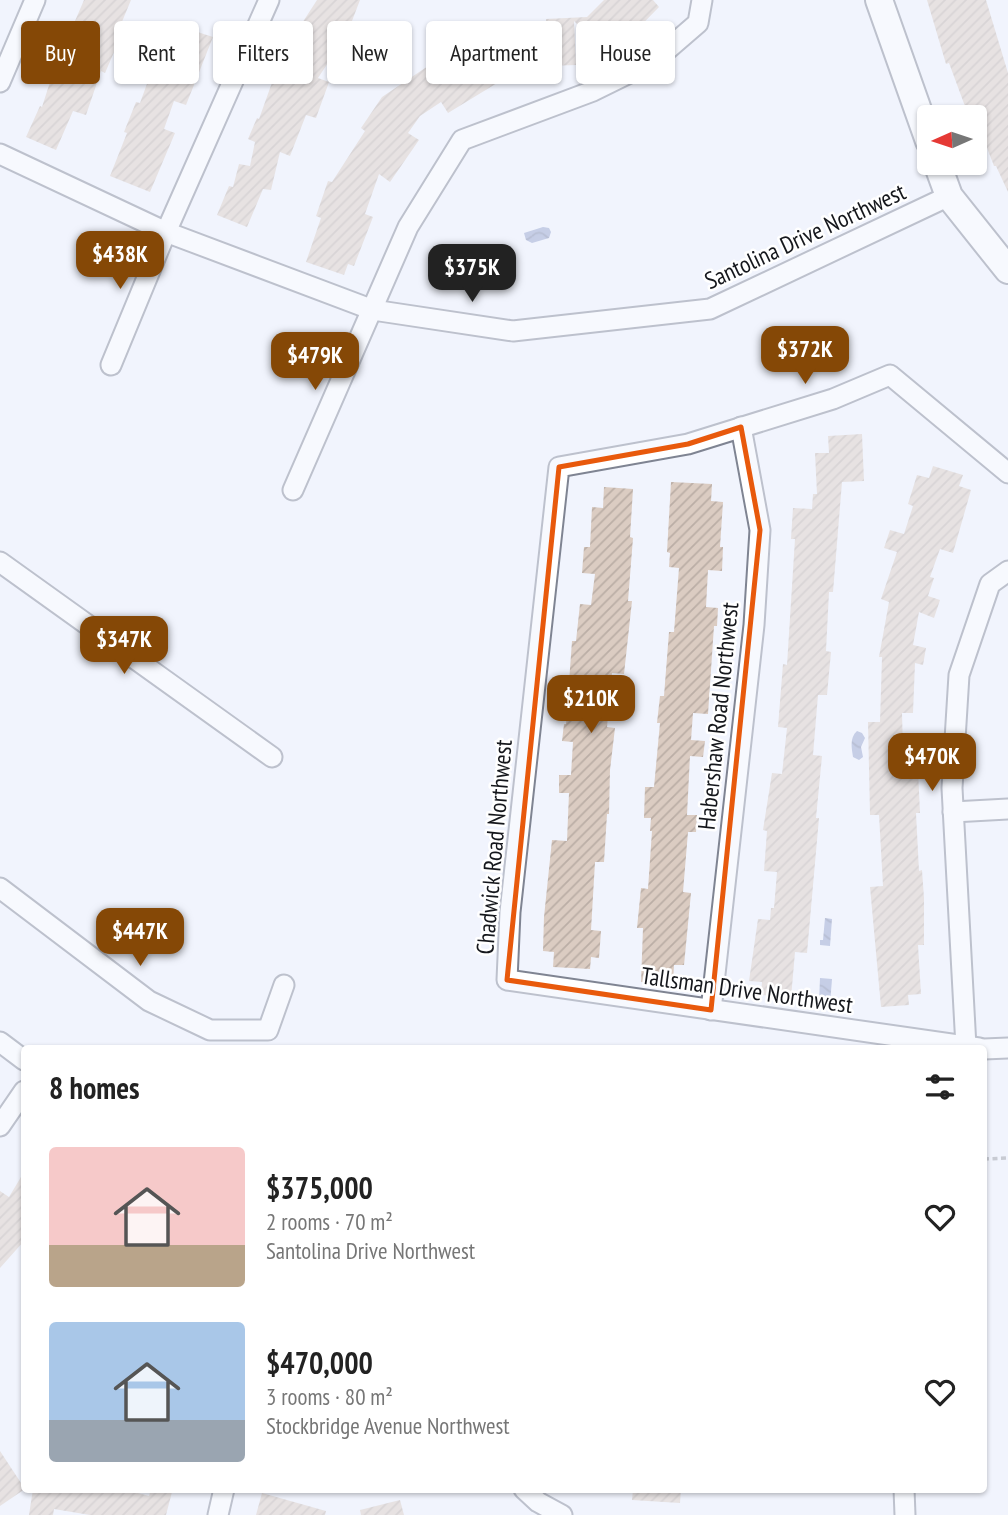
<!DOCTYPE html>
<meta charset="utf-8">
<style>
:root{--surface:#fff;--page:#f6f6f6;--text:#222;--muted:#767676;--accent:#854806}
body{margin:0;font-family:"PT Sans Narrow",sans-serif;background:var(--page);color:var(--text);height:100vh;display:flex;flex-direction:column;font-size:26px;white-space:nowrap}
*{box-sizing:border-box;margin:0}
p{font-size:23px;color:var(--muted)}
.icon{flex:none;width:38px;height:38px;fill:none;stroke:currentColor;stroke-width:2;stroke-linecap:round;stroke-linejoin:round}
.map{position:relative;flex:1;overflow:hidden}
.drawer{position:absolute;left:21px;top:1045px;width:966px;height:448px;display:flex;flex-direction:column;background:var(--surface);border-radius:7px;box-shadow:0 2px 5px #0004}
.drawer>*{flex:none}
.hud{position:absolute;left:21px;top:21px;width:966px;height:63px;display:flex;gap:14px}
.needle{width:46px;rotate:267deg}
.fabs{position:absolute;left:917px;top:105px;display:grid;gap:14px}
.fabs a{display:grid;place-items:center;width:70px;height:70px;border-radius:7px;background:var(--surface);box-shadow:0 2px 5px #0004;font-size:35px}
.price{position:absolute;translate:-50% -60px;padding:0 16px;border-radius:14px;background:var(--accent);color:#fff;font-size:23px;line-height:46px;filter:drop-shadow(0 2px 4px #0008)}
.price::after{content:'';position:absolute;left:50%;top:42px;width:21px;height:16px;margin-left:-10px;background:inherit;clip-path:polygon(0 0,100% 0,50% 100%)}
.price.active{background:#222;color:#fff}
ul{padding:0;list-style:none}
li{display:flex;align-items:center;gap:21px;height:175px;padding:0 28px}
li span{display:grid;place-items:center;flex:none;width:196px;height:140px;border-radius:7px;color:#555}
li>.icon{margin-inline-start:auto}
span .icon{width:84px;height:84px;fill:#fffc;stroke-width:1}
li b{font-size:30px}
h2{display:flex;justify-content:space-between;align-items:center;height:84px;padding:0 28px;font-size:30px}
.pill{padding:0 24px;border-radius:7px;background:var(--surface);box-shadow:0 2px 5px #0004;font-size:24px;line-height:63px}
.pill.active{background:var(--accent);color:#fff}
.map>svg:first-child{display:block}
.water{fill:url(#water-waves)}
.building{fill:url(#building-hatch)}
.lines{fill:none;stroke-linecap:round;stroke-linejoin:round}
.street-casing{stroke:#7f8492;stroke-width:23}
.secondary-casing{stroke:#7f8492;stroke-width:30}
.path{stroke:#979aa1;stroke-width:3.5;stroke-dasharray:5 3.5;stroke-linecap:butt}
.street{stroke:#fff;stroke-width:19}
.secondary{stroke:#fff;stroke-width:26}
.marked{fill:none;stroke:#e8590c;stroke-width:5;stroke-linejoin:round}
.labels{text-anchor:middle;dominant-baseline:central;stroke-width:5;stroke-linejoin:round;paint-order:stroke}
.street-label{font-size:24px;fill:#15171c;stroke:#fff}
</style>
<div class="map">
<svg width="1008" height="1515" viewBox="0 0 1008 1515">
<defs>
<pattern id="water-waves" width="16" height="10" patternUnits="userSpaceOnUse" patternTransform="scale(1.75)"><rect width="16" height="10" fill="#929fcb"/><path d="M0 5q4-4 8 0t8 0" fill="none" stroke="#7681a4"/></pattern>
<pattern id="building-hatch" width="6" height="6" patternUnits="userSpaceOnUse" patternTransform="scale(1.75)"><rect width="6" height="6" fill="#dbccc2"/><path d="M-1 1l2-2M0 6l6-6M5 7l2-2" fill="none" stroke="#bbaea6"/></pattern>
</defs>
<rect width="100%" height="100%" fill="#f1f4fd"/>
<g class="water">
<polygon points="543,227 549,228 551,232 549,238 532,243 526,240 524,233"/>
<path d="M857 731 862 733 865 738 861 747 863 757 859 760 853 757C852 749 849 738 857 731Z"/>
<polygon points="825,918 832,919 830,946 820,945 820,940 823,940"/>
<polygon points="820,978 832,979 830,1004 819,1003"/>
</g>
<g class="building">
<polygon points="84,0 131,0 114,41 118,43 105,73 101,71 86,115 73,111 56,150 26,137 40,106 42,107 50,82 57,84 61,71 67,73 78,47 66,42"/>
<polygon points="317,0 360,0 347,34 318,78 329,82 316,118 306,115 290,156 280,152 271,190 263,189 247,227 217,215 229,186 233,187 239,164 250,166 255,142 248,139 257,118 259,119 274,77 287,81 295,58 284,51"/>
<polygon points="604,0 653,0 659,7 617,50 613,45 606,53 574,21 576,65 548,66 546,19 587,17"/>
<polygon points="927,0 986,0 1008,73 1008,192 996,166 994,166 984,140 982,140 975,117 969,117 949,63 946,64"/>
<polygon points="179,26 213,37 186,105 174,101 164,129 175,133 150,192 110,176 127,133 124,132 136,102 140,103 156,59 167,63"/>
<polygon points="524,34 539,67 508,80 507,77 448,113 441,102 420,116 408,133 419,140 390,182 379,174 365,214 373,217 354,266 348,264 344,275 306,262 321,218 316,216 328,181 332,182 365,131 361,128 382,97 437,60 446,72 483,51"/>
<polygon points="862,434 864,481 842,482 833,592 829,592 826,651 831,652 827,695 818,695 813,755 822,756 816,818 819,818 807,953 795,952 791,998 761,995 762,982 749,981 758,919 770,920 771,908 774,908 777,872 764,871 767,831 763,830 772,773 782,774 787,728 778,727 783,664 787,665 795,539 791,539 793,508 812,509 813,494 817,494 815,453 829,453 828,436"/>
<polygon points="933,466 963,475 959,486 971,490 953,553 940,549 930,577 934,578 928,596 940,600 934,618 919,612 913,645 926,648 923,665 915,663 913,713 902,713 903,750 917,749 920,813 916,813 919,871 922,870 924,898 924,945 918,945 921,994 908,995 909,1005 881,1007 870,887 883,886 879,815 870,815 868,722 880,722 882,657 879,657 889,602 881,599 897,552 884,548 890,530 904,534 913,506 908,504 917,475 929,478"/>
<polygon points="671,482 712,484 711,501 723,502 720,547 723,547 722,571 708,570 706,607 718,608 717,626 714,626 708,714 693,713 691,740 705,741 703,757 690,756 687,815 697,815 696,832 688,832 683,892 691,893 684,965 674,965 673,983 641,982 643,928 637,928 641,888 648,889 652,831 650,831 651,818 644,818 645,787 654,787 660,723 657,723 660,696 664,696 669,632 674,632 679,568 669,567 670,553 667,552"/>
<polygon points="604,487 633,489 630,537 633,538 628,601 632,601 624,674 612,673 607,727 615,728 610,770 609,814 607,814 604,862 595,862 591,930 601,931 599,958 591,957 590,969 553,967 554,952 543,951 544,917 552,840 567,841 569,793 559,793 559,775 571,775 573,742 562,741 564,724 566,724 572,641 576,641 580,604 591,605 595,574 582,573 584,547 590,547 592,507 603,508"/>
<polygon points="24,1172 24,1241 0,1268 0,1191 9,1197"/>
<polygon points="0,1451 25,1489 0,1506"/>
<polygon points="33,1489 123,1489 149,1496 151,1489 172,1492 166,1515 90,1515 54,1509 53,1515 29,1515"/>
<polygon points="633,1489 681,1489 680,1503 632,1500"/>
<polygon points="262,1493 326,1511 325,1515 256,1515"/>
<polygon points="400,1500 404,1515 361,1515 360,1510"/>
</g>
<g class="lines">
<defs>
<g id="street">
<polyline points="0,82 35,0"/>
<polyline points="0,154 166,232 373,310 513,331 710,309 949,196"/>
<polyline points="111,365 166,232 269,0"/>
<polyline points="293,490 408,227 462,140 593,91 654,61 698,23 702,0"/>
<polyline points="0,562 272,757"/>
<polyline points="953,812 1008,809"/>
<polyline points="0,888 149,1001 210,1030 268,1030 284,985"/>
<polyline points="711,1010 754,625 760,530 741,427"/>
<polyline points="0,1042 24,1060"/>
<polyline points="966,1047 952,788 959,675 990,584 1008,571"/>
<polyline points="979,1048 507,980 510,912 559,467 688,444 833,399 890,375 1008,473"/>
<polyline points="984,1049 1008,1048"/>
<polyline points="0,1126 24,1091"/>
<polyline points="524,1489 538,1502 562,1515"/>
<polyline points="904,1489 905,1515"/>
<polyline points="218,1515 224,1489"/>
</g>
<g id="secondary">
<polyline points="879,0 929,141"/>
<polyline points="937,163 949,196 1008,270"/>
</g>
</defs>
<use href="#street" class="street-casing"/>
<use href="#secondary" class="secondary-casing"/>
<polyline class="path" points="984,1159 1008,1158"/>
<use href="#street" class="street"/>
<use href="#secondary" class="secondary"/>
</g>
<path d="M0 0H1008V1515H0ZM741 427 760 530 711 1010 507 980 559 467 688 444Z" fill="#f1f4fd" fill-opacity=".55" fill-rule="evenodd"/>
<path class="marked" d="M741 427 760 530 711 1010 507 980 559 467 688 444Z"/>
<g class="labels">
<g class="street-label">
<text transform="translate(805 236) rotate(-25)">Santolina Drive Northwest</text>
<text transform="translate(718 716) rotate(-84)">Habershaw Road Northwest</text>
<text transform="translate(494 847) rotate(-85)">Chadwick Road Northwest</text>
<text transform="translate(747 990) rotate(8)">Tallsman Drive Northwest</text>
</g>
</g>
</svg>
<div class="fabs">
<a><svg class="needle" viewBox="-14 -14 28 28"><path d="M0-13l5 13h-10z" fill="#e53935"/><path d="M0 13l5-13h-10z" fill="#767676"/></svg></a>
</div>
<b class="price" style="left:120px;top:291px">$438K</b>
<b class="price active" style="left:472px;top:304px">$375K</b>
<b class="price" style="left:805px;top:386px">$372K</b>
<b class="price" style="left:315px;top:392px">$479K</b>
<b class="price" style="left:124px;top:676px">$347K</b>
<b class="price" style="left:591px;top:735px">$210K</b>
<b class="price" style="left:932px;top:793px">$470K</b>
<b class="price" style="left:140px;top:968px">$447K</b>
<div class="hud">
<a class="pill active">Buy</a>
<a class="pill">Rent</a>
<a class="pill">Filters</a>
<a class="pill">New</a>
<a class="pill">Apartment</a>
<a class="pill">House</a>
</div>
<section class="drawer">
<h2>8 homes<svg class="icon" aria-label="filters" viewBox="0 0 24 24"><path d="M4 7h16M4 17h16"/><circle cx="9" cy="7" r="2"/><circle cx="15" cy="17" r="2"/></svg></h2>
<ul>
<li><span style="background:linear-gradient(#f6c9c9 70%,#b9a48a 0)"><svg class="icon" aria-label="home" viewBox="0 0 24 24"><path d="M3 11l9-7 9 7M6 9v11h12V9"/></svg></span><div><b>$375,000</b><p>2 rooms · 70 m²</p><p>Santolina Drive Northwest</p></div><svg class="icon" aria-label="heart" viewBox="0 0 24 24"><path d="M12 20l-8-8c-3-5 5-10 8-4 3-6 11-1 8 4z"/></svg></li>
<li><span style="background:linear-gradient(#a9c7e8 70%,#9aa5b1 0)"><svg class="icon" aria-label="home" viewBox="0 0 24 24"><path d="M3 11l9-7 9 7M6 9v11h12V9"/></svg></span><div><b>$470,000</b><p>3 rooms · 80 m²</p><p>Stockbridge Avenue Northwest</p></div><svg class="icon" aria-label="heart" viewBox="0 0 24 24"><path d="M12 20l-8-8c-3-5 5-10 8-4 3-6 11-1 8 4z"/></svg></li>
</ul>
</section>
</div>
